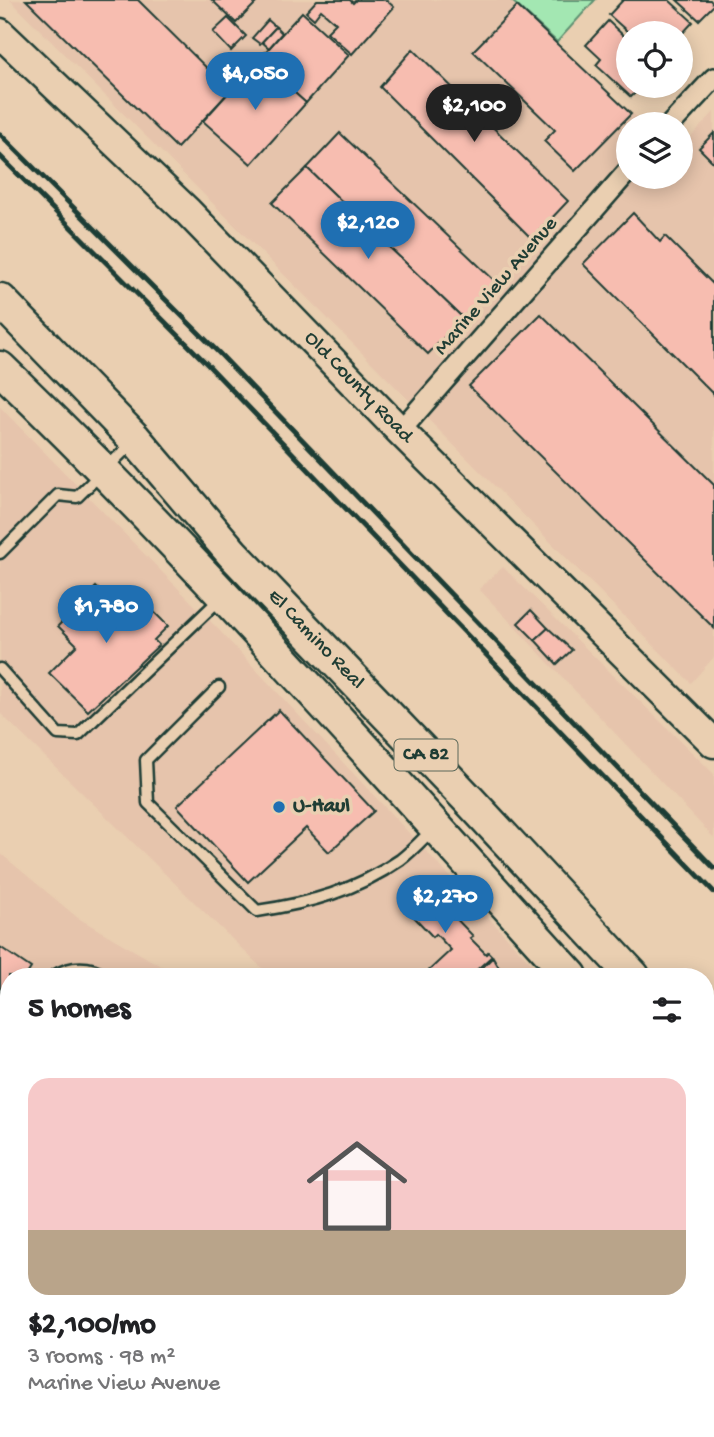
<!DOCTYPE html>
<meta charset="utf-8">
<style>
:root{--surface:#fff;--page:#f2f2f2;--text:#202124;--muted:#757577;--accent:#1f6fb2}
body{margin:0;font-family:"Gochi Hand",sans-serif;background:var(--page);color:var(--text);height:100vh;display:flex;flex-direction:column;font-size:26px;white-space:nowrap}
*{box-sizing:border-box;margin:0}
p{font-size:23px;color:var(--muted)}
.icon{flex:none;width:38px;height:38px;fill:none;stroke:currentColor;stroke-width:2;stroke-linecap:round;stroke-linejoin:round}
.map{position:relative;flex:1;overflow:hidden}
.drawer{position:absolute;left:0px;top:968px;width:714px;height:471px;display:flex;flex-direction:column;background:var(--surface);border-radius:28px 28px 0 0;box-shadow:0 4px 18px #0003}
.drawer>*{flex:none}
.buttons{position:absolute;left:616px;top:21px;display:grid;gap:14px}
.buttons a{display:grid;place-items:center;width:77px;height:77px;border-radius:50%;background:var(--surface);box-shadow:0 4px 18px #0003;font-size:35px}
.price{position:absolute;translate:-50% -60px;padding:0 16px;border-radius:24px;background:var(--accent);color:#fff;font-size:23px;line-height:46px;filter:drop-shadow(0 2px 4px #0008)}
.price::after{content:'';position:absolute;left:50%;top:42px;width:21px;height:16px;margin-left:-10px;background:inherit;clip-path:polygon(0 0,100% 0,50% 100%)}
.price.active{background:#222;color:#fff}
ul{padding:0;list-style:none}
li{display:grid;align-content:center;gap:14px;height:371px;padding:0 28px}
li span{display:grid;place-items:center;height:217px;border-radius:21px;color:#555}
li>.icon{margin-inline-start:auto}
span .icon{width:126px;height:126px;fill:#fffc;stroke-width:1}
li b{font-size:30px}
h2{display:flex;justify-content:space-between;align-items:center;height:84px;padding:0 28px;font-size:30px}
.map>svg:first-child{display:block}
.built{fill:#e6c4ac}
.green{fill:#a3e7b2;stroke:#619273;stroke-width:2}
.building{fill:#f7bdb0;stroke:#1f3d34;stroke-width:2}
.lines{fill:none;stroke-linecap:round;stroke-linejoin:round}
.lane-casing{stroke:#1f3d34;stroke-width:15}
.street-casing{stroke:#1f3d34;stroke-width:24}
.secondary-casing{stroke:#1f3d34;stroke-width:33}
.primary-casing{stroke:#1f3d34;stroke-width:37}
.path{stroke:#1f3d34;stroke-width:4.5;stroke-dasharray:5 5;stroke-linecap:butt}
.lane{stroke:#eacfb1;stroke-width:10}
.street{stroke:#eacfb1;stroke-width:19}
.secondary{stroke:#eacfb1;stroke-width:28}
.primary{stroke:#eacfb1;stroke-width:32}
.rail{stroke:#1f3d34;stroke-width:5}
.poi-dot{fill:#1f6fb2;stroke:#eacfb1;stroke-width:2.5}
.labels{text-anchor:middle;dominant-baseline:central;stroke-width:7;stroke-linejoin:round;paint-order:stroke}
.shield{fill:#eacfb1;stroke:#5c695a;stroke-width:2}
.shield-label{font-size:19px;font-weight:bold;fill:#1f3d34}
.street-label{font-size:21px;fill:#1f3d34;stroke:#eacfb1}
.poi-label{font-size:21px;font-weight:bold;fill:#1f3d34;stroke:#eacfb1;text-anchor:start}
</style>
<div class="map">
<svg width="714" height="1437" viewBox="0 0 714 1437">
<rect width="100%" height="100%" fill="#eacfb1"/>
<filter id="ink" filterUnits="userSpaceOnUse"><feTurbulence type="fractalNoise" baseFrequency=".0143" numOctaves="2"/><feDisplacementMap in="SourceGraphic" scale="14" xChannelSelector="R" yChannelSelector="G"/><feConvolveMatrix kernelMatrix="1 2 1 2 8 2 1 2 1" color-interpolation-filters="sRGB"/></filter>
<g filter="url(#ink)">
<g class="built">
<polygon points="10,0 511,0 644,124 628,124 628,177 681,177 681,147 714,112 714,657 691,683"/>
<polygon points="0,407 217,628 543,976 270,976 0,713"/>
<polygon points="503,567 714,774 714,838 479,589"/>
<polygon points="0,853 78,918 178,976 9,976 9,1053 0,1052"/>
</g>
<polygon class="green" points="511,0 595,0 557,42"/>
<g class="building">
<polygon points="26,0 138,0 230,91 177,148"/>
<polygon points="212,0 259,0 236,23"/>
<polygon points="317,0 350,0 353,3 356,0 386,0 394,7 352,54 327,32 336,23 321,10 314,19 306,12"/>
<polygon points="623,0 669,0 693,22 681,35 671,33 662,26 656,33 629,33 609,15"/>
<polygon points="677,0 710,0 714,5 699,20"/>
<polygon points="517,6 631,114 575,171 544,141 555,130 473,51"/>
<polygon points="302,12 349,55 306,103 258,60"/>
<polygon points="228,18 246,36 231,51 213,32"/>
<polygon points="268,20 276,27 260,44 252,38"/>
<polygon points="608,21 628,40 628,86 642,86 631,97 596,65 601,59 586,45"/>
<polygon points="276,27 282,33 269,48 262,42"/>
<polygon points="413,49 568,201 532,239 380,87"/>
<polygon points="258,60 306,103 251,164 203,121"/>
<polygon points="340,133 497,283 463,318 307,168"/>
<polygon points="714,133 714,163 699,148"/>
<polygon points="307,168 463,318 428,354 272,203"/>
<polygon points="633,213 660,242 665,236 714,285 714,395 583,264"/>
<polygon points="541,314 714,485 714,628 469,386"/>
<polygon points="96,587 116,607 133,591 168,626 154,640 159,645 88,711 49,673 77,645 58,626"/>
<polygon points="531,610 548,628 535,640 518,623"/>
<polygon points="548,628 572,650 557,664 535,640"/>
<polygon points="279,710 374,811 329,852 306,828 248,882 177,806"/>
<polygon points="421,882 473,936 470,938 486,954 488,952 492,956 470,976 423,976 451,950 436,934 433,937 400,902"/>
<polygon points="0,947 31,968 26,976 9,976 9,1041 3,1043 0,1026"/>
<polygon points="493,957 504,976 474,976"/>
<polygon points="705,1176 714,1185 714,1197 705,1206"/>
<polygon points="712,1207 714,1209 714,1249 705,1258 705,1214"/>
<polygon points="0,1256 9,1259 9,1281 6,1279 3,1285 0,1283"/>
<polygon points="705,1344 711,1350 714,1347 714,1372 707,1379"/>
<polygon points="705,1391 714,1399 714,1437 656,1437 664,1430 705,1430"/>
<polygon points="9,1421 9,1430 35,1430 30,1437 0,1437"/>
<polygon points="87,1430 162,1430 157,1437 85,1437 83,1436"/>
<polygon points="239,1430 289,1430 291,1435 285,1437 241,1437"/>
<polygon points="548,1430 593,1430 600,1437 541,1437"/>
<polygon points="616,1430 653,1430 645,1437 623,1437"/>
</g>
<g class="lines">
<defs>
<g id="lane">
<polyline points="0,553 58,495 77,497 133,442"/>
<polyline points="0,669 58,734 78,735 220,599"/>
<path d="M219 687 146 760 148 803 257 911C310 903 355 891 400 860 411 852 422 840 432 830"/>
<path d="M54 976C71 965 90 965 107 976"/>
<polyline points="218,1430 224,1437"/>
<polyline points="523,1437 531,1430"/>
</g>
<g id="street">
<polyline points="671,124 714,78"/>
<polyline points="400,431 628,171"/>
<polyline points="0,1142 9,1143"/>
<polyline points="438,1430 442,1437"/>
<polyline points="328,1437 329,1430"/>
</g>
<g id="secondary">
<path id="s1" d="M0 33 188 212 400 431 714 743"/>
</g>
<g id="primary">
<path id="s2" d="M0 300 135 439 232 553 468 799 633 976"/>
<path d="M0 368C200 561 384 771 571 976"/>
<polyline points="705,1059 714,1068"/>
<polyline points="705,1120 714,1130"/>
</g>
</defs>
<use href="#lane" class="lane-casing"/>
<use href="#street" class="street-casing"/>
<use href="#secondary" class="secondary-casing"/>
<use href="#primary" class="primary-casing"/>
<polyline class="path" points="0,1064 9,1066"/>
<use href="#lane" class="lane"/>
<use href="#street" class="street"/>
<use href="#secondary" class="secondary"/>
<use href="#primary" class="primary"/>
<g class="rail">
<polyline points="0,134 220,354 714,868"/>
<polyline points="0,156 208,365 714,892"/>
</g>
</g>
</g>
<circle class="poi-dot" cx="279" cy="807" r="7"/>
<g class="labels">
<rect class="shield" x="394.5" y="739.5" width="63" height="31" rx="5"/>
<g class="shield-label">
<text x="426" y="755">CA 82</text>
</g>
<g class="street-label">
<text transform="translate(497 287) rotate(-49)">Marine View Avenue</text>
<text stroke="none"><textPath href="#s1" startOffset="504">Old County Road</textPath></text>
<text stroke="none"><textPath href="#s2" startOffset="464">El Camino Real</textPath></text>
</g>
<g class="poi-label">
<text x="293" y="807">U-Haul</text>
</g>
</g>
</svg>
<div class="buttons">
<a><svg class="icon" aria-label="locate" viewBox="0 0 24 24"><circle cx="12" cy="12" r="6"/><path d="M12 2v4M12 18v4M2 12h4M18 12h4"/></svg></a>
<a><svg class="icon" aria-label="layers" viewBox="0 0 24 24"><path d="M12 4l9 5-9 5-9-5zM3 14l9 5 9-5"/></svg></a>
</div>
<b class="price" style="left:255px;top:112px">$4,050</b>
<b class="price active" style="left:474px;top:144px">$2,100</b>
<b class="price" style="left:368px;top:261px">$2,120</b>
<b class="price" style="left:106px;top:645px">$1,780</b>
<b class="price" style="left:445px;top:935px">$2,270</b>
<section class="drawer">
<h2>5 homes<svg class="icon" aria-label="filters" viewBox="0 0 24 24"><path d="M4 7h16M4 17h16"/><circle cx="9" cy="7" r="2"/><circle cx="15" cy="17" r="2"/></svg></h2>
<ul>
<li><span style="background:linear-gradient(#f6c9c9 70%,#b9a48a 0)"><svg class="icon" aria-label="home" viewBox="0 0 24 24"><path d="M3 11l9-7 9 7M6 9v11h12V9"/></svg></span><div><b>$2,100/mo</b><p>3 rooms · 98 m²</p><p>Marine View Avenue</p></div></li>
</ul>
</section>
</div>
